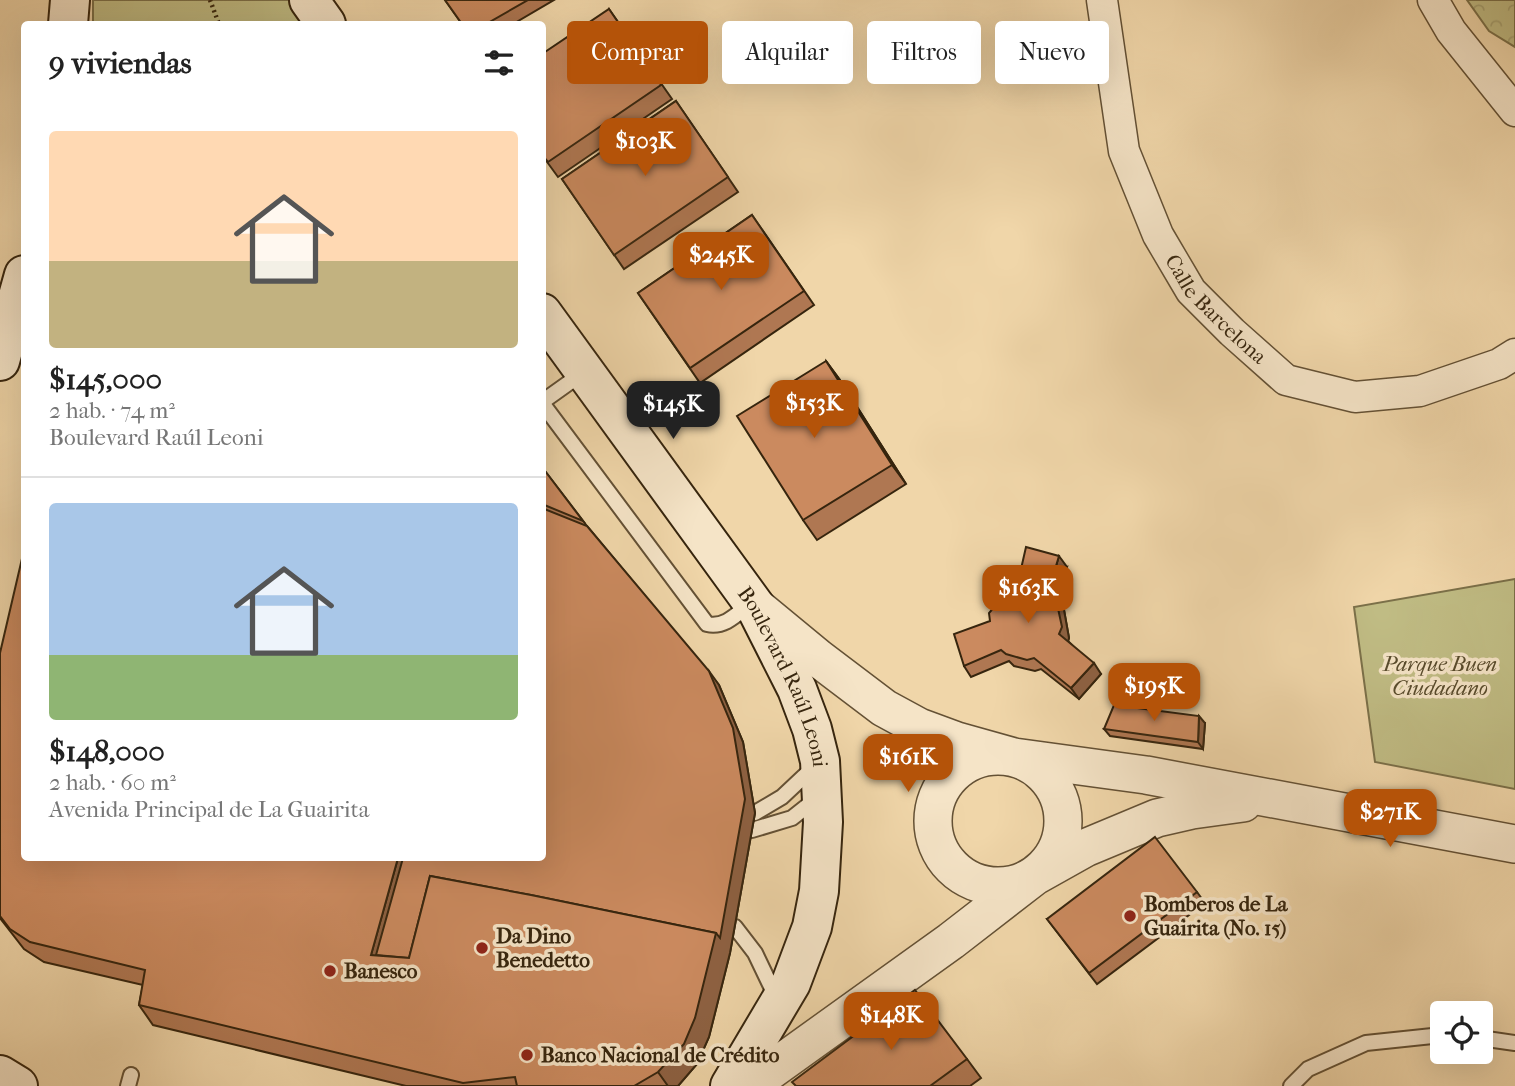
<!DOCTYPE html>
<html lang="es">
<meta charset="utf-8">
<style>
:root{--surface:#fff;--page:#f2f2f2;--text:#222;--muted:#767676;--line:#e0e0e0;--accent:#b45309}
body{margin:0;font-family:"IM FELL French Canon",serif;background:var(--page);color:var(--text);height:100vh;display:flex;flex-direction:column;font-size:26px;white-space:nowrap}
*{box-sizing:border-box;margin:0}
p{font-size:23px;color:var(--muted)}
.icon{flex:none;width:38px;height:38px;fill:none;stroke:currentColor;stroke-width:2;stroke-linecap:round;stroke-linejoin:round}
.map{position:relative;flex:1;overflow:hidden}
.panel{position:absolute;left:21px;top:21px;width:525px;height:840px;display:flex;flex-direction:column;background:var(--surface);border-radius:7px;box-shadow:0 7px 28px #0002}
.panel>*{flex:none}
.banner{position:absolute;left:567px;top:21px;width:665px;height:63px;display:flex;gap:14px}
.fabs{position:absolute;left:1430px;top:1001px;display:grid;gap:14px}
.fabs a{display:grid;place-items:center;width:63px;height:63px;border-radius:7px;background:var(--surface);box-shadow:0 7px 28px #0002;font-size:35px}
.price{position:absolute;translate:-50% -60px;padding:0 16px;border-radius:14px;background:var(--accent);color:#fff;font-size:23px;line-height:46px;filter:drop-shadow(0 2px 4px #0008)}
.price::after{content:'';position:absolute;left:50%;top:42px;width:21px;height:16px;margin-left:-10px;background:inherit;clip-path:polygon(0 0,100% 0,50% 100%)}
.price.active{background:#222;color:#fff}
ul{padding:0;list-style:none}
li{display:grid;align-content:center;gap:14px;height:371px;padding:0 28px}
li+li{border-top:2px solid var(--line)}
li span{display:grid;place-items:center;height:217px;border-radius:7px;color:#555}
li>.icon{margin-inline-start:auto}
span .icon{width:126px;height:126px;fill:#fffc;stroke-width:1}
li b{font-size:30px}
h2{display:flex;justify-content:space-between;align-items:center;height:84px;padding:0 28px;font-size:30px}
.pill{padding:0 24px;border-radius:7px;background:var(--surface);box-shadow:0 7px 28px #0002;font-size:24px;line-height:63px}
.pill.active{background:var(--accent);color:#fff}
.map>svg:first-child{display:block}
.forest{fill:url(#forest-crowns);stroke:#7b7049;stroke-width:2}
.green{fill:#c0bc84;stroke:#7b7049;stroke-width:2}
.lines{fill:none;stroke-linecap:round;stroke-linejoin:round}
.service-casing{stroke:#645135;stroke-width:18}
.minor-casing{stroke:#645135;stroke-width:33}
.tertiary-casing{stroke:#645135;stroke-width:40}
.secondary-casing{stroke:#36250e;stroke-width:42}
.path{stroke:#36250e;stroke-width:4.5;stroke-dasharray:2 3.5;stroke-linecap:butt}
.service{stroke:#f5e4c7;stroke-width:14}
.minor{stroke:#f5e4c7;stroke-width:30}
.tertiary{stroke:#f5e4c7;stroke-width:37}
.secondary{stroke:#f5e4c7;stroke-width:38}
.wall{fill:#af7752;stroke:#36250e;stroke-width:2}
.shaded-wall{fill:#8e6142;stroke:#36250e;stroke-width:2}
.building{fill:#cb8a5f;stroke:#36250e;stroke-width:2}
.poi-dot{fill:#8f2418;stroke:#f5e4c7;stroke-width:2.5}
.labels{text-anchor:middle;dominant-baseline:central;stroke-width:7;stroke-linejoin:round;paint-order:stroke}
.street-label{font-size:21px;fill:#36250e;stroke:#f5e4c7}
.park-label{font-size:21px;font-style:italic;fill:#584b2c;stroke:#f5e4c7}
.poi-label{font-size:21px;font-weight:bold;fill:#36250e;stroke:#f5e4c7;text-anchor:start}
</style>
<div class="map">
<svg width="1515" height="1086" viewBox="0 0 1515 1086">
<defs>
<pattern id="forest-crowns" width="20" height="18" patternUnits="userSpaceOnUse" patternTransform="scale(1.75)"><rect width="20" height="18" fill="#c0bc84"/><path d="M2 6a3 3 0 1 1 6 0M12 15a3 3 0 1 1 6 0" fill="none" stroke="#a6a171"/></pattern>
</defs>
<rect width="100%" height="100%" fill="#f0d6a9"/>
<filter id="stains"><feTurbulence type="fractalNoise" baseFrequency=".00286" numOctaves="4"/><feColorMatrix values="0 0 0 0 .2 0 0 0 0 .09 0 0 0 0 .02 0 0 0 .5 -.17"/></filter>
<radialGradient id="worn" r=".72"><stop offset=".6" stop-color="#630" stop-opacity="0"/><stop offset="1" stop-color="#630" stop-opacity=".3"/></radialGradient>
<polygon class="forest" points="1467,0 1515,0 1515,47 1489,31"/>
<g class="green">
<polygon points="93,0 295,0 312,24 93,24"/>
<polygon points="1515,579 1515,789 1375,762 1354,607"/>
</g>
<g class="lines">
<defs>
<g id="service">
<polyline points="542,402 584,372"/>
<path d="M542 403 707 624C725 628 737 614 751 603"/>
<polyline points="755,813 782,797 814,767"/>
<polyline points="752,830 792,818 816,799"/>
<polyline points="735,927 755,953 777,999"/>
<polyline points="1480,1038 1515,1043"/>
<polyline points="128,1086 131,1075"/>
<polyline points="1291,1086 1308,1069 1366,1043 1442,1035"/>
</g>
<g id="minor">
<path id="s1" d="M1102 0 1124 151 1158 235 1191 291 1232 332 1286 380 1355 397 1420 391 1499 364 1515 354"/>
<polyline points="1433,0 1451,31 1515,111"/>
</g>
<g id="tertiary">
<polyline points="755,606 818,658 884,708 919,727 957,741 1014,757 1146,775 1515,844"/>
<circle cx="998" cy="821" r="65"/>
<polyline points="749,1086 951,941 1035,876 1085,848 1157,818 1192,810 1243,803"/>
</g>
<g id="secondary">
<polyline points="309,0 326,24"/>
<polyline points="68,24 70,0"/>
<path id="s2" d="M542 313 755 606 797 689 812 729 820 761 823 822 819 891 812 927 791 983 730 1086"/>
<polyline points="0,361 24,275"/>
<polyline points="0,1075 18,1086"/>
</g>
</defs>
<use href="#service" class="service-casing"/>
<use href="#minor" class="minor-casing"/>
<use href="#tertiary" class="tertiary-casing"/>
<use href="#secondary" class="secondary-casing"/>
<polyline class="path" points="210,0 219,24"/>
<use href="#service" class="service"/>
<use href="#minor" class="minor"/>
<use href="#tertiary" class="tertiary"/>
<use href="#secondary" class="secondary"/>
</g>
<g class="wall">
<polygon points="445,0 554,0 513,24 462,24"/>
<polygon points="609,9 672,99 558,177 542,155"/>
<polygon points="676,101 738,192 624,269 562,179"/>
<polygon points="752,215 814,305 700,383 638,293"/>
<polygon points="826,361 840,380 906,484 817,540 803,520"/>
<polygon points="542,467 587,526 719,685 743,742 755,813 730,953 709,1037 697,1064 678,1086 406,1086 153,1025 139,1005 143,985 44,962 24,949 0,918 0,653 542,858"/>
<polygon points="1067,567 1057,600 1064,610 1069,638 1068,641 1101,674 1079,699 1041,669 1035,671 1014,666 1009,661 971,677 964,666 990,621 1016,591"/>
<polygon points="1205,723 1203,749 1110,736 1104,729"/>
<polygon points="1197,892 1205,903 1097,984 1047,919"/>
<polygon points="967,1059 981,1078 970,1086 795,1086"/>
</g>
<g class="shaded-wall">
<polygon points="826,361 840,380 906,484 892,465"/>
<polygon points="1059,556 1067,567 1057,600 1064,610 1069,638 1067,645 1059,634 1048,593"/>
<polygon points="1094,663 1101,674 1079,699 1071,688"/>
<polygon points="709,671 719,685 743,742 755,813 730,953 709,1037 697,1064 678,1086 668,1086 658,1072"/>
<polygon points="1199,716 1205,723 1203,749 1198,742"/>
<polygon points="398,858 415,858 389,961 371,955"/>
</g>
<g class="building">
<polygon points="445,0 528,0 486,24 462,24"/>
<polygon points="609,9 661,85 548,162 542,155 542,54"/>
<polygon points="676,101 728,177 614,255 562,179"/>
<polygon points="752,215 804,291 690,368 638,293"/>
<polygon points="826,361 892,465 803,520 737,416"/>
<polygon points="542,467 583,521 542,504"/>
<polygon points="542,508 587,526 709,671 733,728 745,799 720,938 716,933 531,895 430,876 409,958 376,955 403,858 542,858"/>
<polygon points="1026,547 1059,556 1048,593 1056,599 1062,627 1059,634 1094,663 1071,688 1034,658 1027,660 1006,654 1001,650 964,666 954,634 990,621 989,613 1010,589 1016,591"/>
<polygon points="24,550 24,858 398,858 371,955 409,958 430,876 531,895 716,933 695,1018 684,1044 658,1072 634,1086 517,1086 515,1077 463,1083 139,1005 145,970 30,942 10,929 0,916 0,653"/>
<polygon points="1114,705 1199,716 1198,742 1104,729"/>
<polygon points="1155,837 1197,892 1089,973 1047,919"/>
<polygon points="915,990 967,1059 930,1086 796,1086 792,1082"/>
</g>
<g class="poi-dot">
<circle cx="1130" cy="916" r="7"/>
<circle cx="482" cy="948" r="7"/>
<circle cx="330" cy="971" r="7"/>
<circle cx="527" cy="1055" r="7"/>
</g>
<g class="labels">
<g class="street-label">
<text stroke="none"><textPath href="#s1" startOffset="338">Calle Barcelona</textPath></text>
<text stroke="none"><textPath href="#s2" startOffset="439">Boulevard Raúl Leoni</textPath></text>
</g>
<g class="park-label">
<text x="1440" y="664">Parque Buen<tspan x="1440" dy="24">Ciudadano</tspan></text>
</g>
<g class="poi-label">
<text x="1144" y="904">Bomberos de La<tspan x="1144" dy="24">Guairita (No. 15)</tspan></text>
<text x="496" y="936">Da Dino<tspan x="496" dy="24">Benedetto</tspan></text>
<text x="344" y="971">Banesco</text>
<text x="541" y="1055">Banco Nacional de Crédito</text>
</g>
</g>
<rect width="100%" height="100%" filter="url(#stains)"/>
<rect width="100%" height="100%" fill="url(#worn)"/>
</svg>
<div class="fabs">
<a><svg class="icon" aria-label="locate" viewBox="0 0 24 24"><circle cx="12" cy="12" r="6"/><path d="M12 2v4M12 18v4M2 12h4M18 12h4"/></svg></a>
</div>
<b class="price" style="left:645px;top:178px">$103K</b>
<b class="price" style="left:721px;top:292px">$245K</b>
<b class="price" style="left:814px;top:440px">$153K</b>
<b class="price active" style="left:673px;top:441px">$145K</b>
<b class="price" style="left:1028px;top:625px">$163K</b>
<b class="price" style="left:1154px;top:723px">$195K</b>
<b class="price" style="left:908px;top:794px">$161K</b>
<b class="price" style="left:1390px;top:849px">$271K</b>
<b class="price" style="left:891px;top:1052px">$148K</b>
<div class="banner">
<a class="pill active">Comprar</a>
<a class="pill">Alquilar</a>
<a class="pill">Filtros</a>
<a class="pill">Nuevo</a>
</div>
<section class="panel">
<h2>9 viviendas<svg class="icon" aria-label="filters" viewBox="0 0 24 24"><path d="M4 7h16M4 17h16"/><circle cx="9" cy="7" r="2"/><circle cx="15" cy="17" r="2"/></svg></h2>
<ul>
<li><span style="background:linear-gradient(#ffd9b3 60%,#c2b280 0)"><svg class="icon" aria-label="home" viewBox="0 0 24 24"><path d="M3 11l9-7 9 7M6 9v11h12V9"/></svg></span><div><b>$145,000</b><p>2 hab. · 74 m²</p><p>Boulevard Raúl Leoni</p></div></li>
<li><span style="background:linear-gradient(#a9c7e8 70%,#8fb573 0)"><svg class="icon" aria-label="home" viewBox="0 0 24 24"><path d="M3 11l9-7 9 7M6 9v11h12V9"/></svg></span><div><b>$148,000</b><p>2 hab. · 60 m²</p><p>Avenida Principal de La Guairita</p></div></li>
</ul>
</section>
</div>
